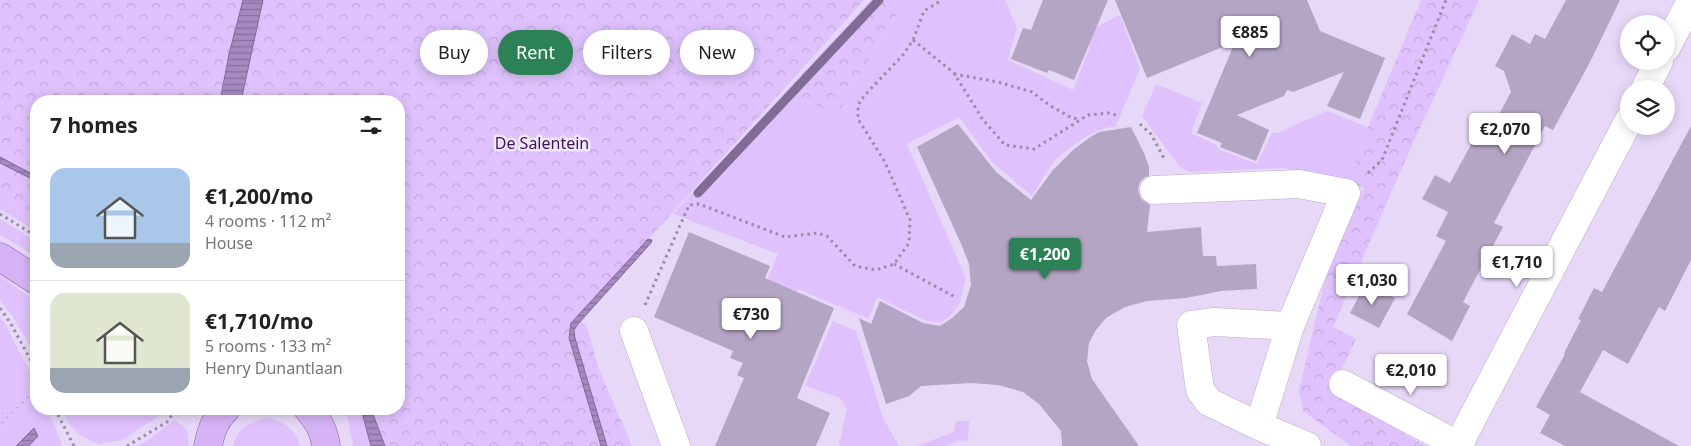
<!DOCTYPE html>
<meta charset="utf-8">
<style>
:root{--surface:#fff;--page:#f2f2f2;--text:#222;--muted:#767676;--line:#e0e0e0;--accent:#2c8256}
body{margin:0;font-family:"Noto Sans",sans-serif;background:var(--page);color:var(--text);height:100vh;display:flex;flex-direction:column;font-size:19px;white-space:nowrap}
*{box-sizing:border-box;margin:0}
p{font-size:16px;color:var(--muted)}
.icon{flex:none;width:28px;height:28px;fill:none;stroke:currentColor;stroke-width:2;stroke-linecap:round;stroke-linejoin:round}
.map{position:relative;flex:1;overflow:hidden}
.panel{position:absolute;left:30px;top:95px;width:375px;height:320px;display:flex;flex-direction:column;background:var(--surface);border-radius:20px;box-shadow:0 2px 12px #0003}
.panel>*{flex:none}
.top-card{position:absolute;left:420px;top:30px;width:475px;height:45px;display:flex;gap:10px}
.tools{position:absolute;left:1620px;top:15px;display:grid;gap:10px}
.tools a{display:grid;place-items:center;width:55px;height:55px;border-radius:50%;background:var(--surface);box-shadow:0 2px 12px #0003;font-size:25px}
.price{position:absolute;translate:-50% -42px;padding:0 11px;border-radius:5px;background:#fff;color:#222;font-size:16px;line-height:32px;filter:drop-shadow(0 1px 2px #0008)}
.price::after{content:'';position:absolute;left:50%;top:30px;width:15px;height:11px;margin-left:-8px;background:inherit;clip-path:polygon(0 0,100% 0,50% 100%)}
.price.current{background:var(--accent);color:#fff}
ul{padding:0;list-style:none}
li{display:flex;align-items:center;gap:15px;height:125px;padding:0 20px}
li+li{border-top:1px solid var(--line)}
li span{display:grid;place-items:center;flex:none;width:140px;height:100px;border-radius:15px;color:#555}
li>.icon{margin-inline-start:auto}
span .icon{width:60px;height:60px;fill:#fffc;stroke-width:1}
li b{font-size:21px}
h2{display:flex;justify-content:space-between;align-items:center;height:60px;padding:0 20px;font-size:21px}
.pill{padding:0 18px;border-radius:22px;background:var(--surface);box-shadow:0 2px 12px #0003;font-size:18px;line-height:45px}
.pill.current{background:var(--accent);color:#fff}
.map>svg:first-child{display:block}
.grass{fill:#dfc2fd}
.forest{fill:url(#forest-crowns)}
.garden{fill:url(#garden-dots)}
.water{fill:url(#water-rules);stroke:#816c96}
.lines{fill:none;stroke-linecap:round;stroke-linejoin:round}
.stream{stroke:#816c96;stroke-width:9}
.building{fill:#b4a5c4}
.minor-casing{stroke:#bbacca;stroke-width:29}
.major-casing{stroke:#8a61ae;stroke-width:29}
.path{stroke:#978ca3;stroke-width:3;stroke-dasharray:2.5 4;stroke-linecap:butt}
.minor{stroke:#fff;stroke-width:28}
.major{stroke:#d6b3f5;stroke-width:28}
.labels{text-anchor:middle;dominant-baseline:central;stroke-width:5;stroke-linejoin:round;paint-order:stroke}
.park-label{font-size:16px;fill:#3c1558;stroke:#f1e8fb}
</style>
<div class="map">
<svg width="1691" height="446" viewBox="0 0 1691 446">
<defs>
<pattern id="forest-crowns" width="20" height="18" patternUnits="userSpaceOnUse" patternTransform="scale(1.25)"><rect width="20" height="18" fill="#dfc2fd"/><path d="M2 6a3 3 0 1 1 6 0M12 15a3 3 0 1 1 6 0" fill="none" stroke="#c0a7d9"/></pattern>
<pattern id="garden-dots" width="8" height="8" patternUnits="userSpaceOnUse" patternTransform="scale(1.25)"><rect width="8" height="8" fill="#dfc2fd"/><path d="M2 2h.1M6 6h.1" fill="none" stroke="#c0a7d9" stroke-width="1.8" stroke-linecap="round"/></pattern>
<pattern id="water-rules" width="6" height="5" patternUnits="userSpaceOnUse" patternTransform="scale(1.25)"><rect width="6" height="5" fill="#a589c0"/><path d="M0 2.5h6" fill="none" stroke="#87709d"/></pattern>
</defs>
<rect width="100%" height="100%" fill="#e7d8f8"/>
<g class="grass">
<path d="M905 0H1005L1017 28 1008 60 1073 90 1090 47 1085 43 1092 29 1120 15 1140 69 1115 127C1099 125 1064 150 1054 162 1045 172 1039 185 1032 196L992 162 959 117 907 144 966 278 960 303 950 316 940 323 924 320 877 297 869 319 798 289 794 297 762 293 778 254 673 214 787 90 837 117 853 85Z"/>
<polygon points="1156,84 1202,103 1191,133 1218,146 1218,149 1257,164 1272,133 1277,133 1327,111 1368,127 1348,182 1283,168 1188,172 1179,166 1142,116"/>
<polygon points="0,197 36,218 36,231 0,209"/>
<polygon points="0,219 36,241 36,256 0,235"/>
<polygon points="0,276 36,302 36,356 13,317 0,300"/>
<polygon points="0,318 5,324 36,383 36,387 12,404 0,415"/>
<polygon points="833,321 856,331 883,418 899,446 839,446 847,409 840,398 805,386"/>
<polygon points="36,396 36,409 47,409 62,444 60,446 29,446 38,436 34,429 16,446 0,446 0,432 16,410"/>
<polygon points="63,409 164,409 159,416 122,440 98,444 80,435 68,423"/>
<polygon points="343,409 361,409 371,446 353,446 348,420"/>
<path d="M268 418C285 422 295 429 300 446H233C237 428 251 420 268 418Z"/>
<polygon points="175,420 187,430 189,446 137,446 148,440"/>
<polygon points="956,421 969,421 968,441 959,440 947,446 917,446 954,432"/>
</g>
<g class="forest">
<polygon points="0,0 864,0 575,321 577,325 580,321 587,326 598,367 632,446 385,446 371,409 399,409 399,101 36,101 36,218 0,197"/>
<polygon points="871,0 905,0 853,85 837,117 787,90"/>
<polygon points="1421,0 1479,0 1407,156 1333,327 1356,339 1331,391 1425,446 1351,446 1303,411 1299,390 1328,267 1364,188 1348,182 1368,127"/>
</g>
<polygon class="garden" points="36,387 36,396 16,410 0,432 0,415 12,404"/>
<g class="water">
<polygon points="243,0 263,0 241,101 220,101 229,54"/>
<polygon points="0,157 36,176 36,181 0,163"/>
<polygon points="648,239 652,240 651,243 578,324 574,330 575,338 607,446 601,446 569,338 571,323"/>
<polygon points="361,409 371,409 385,446 371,446"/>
<polygon points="34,428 38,436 29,446 16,446"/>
</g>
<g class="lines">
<polyline class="stream" points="698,193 879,0"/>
</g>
<g class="building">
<polygon points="1043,0 1108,0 1074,80 1049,70 1047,73 1011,59 1023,28 1031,30"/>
<polygon points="1115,0 1307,0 1320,31 1385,58 1360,119 1327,106 1344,72 1293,92 1287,90 1284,96 1237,115 1269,130 1256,161 1220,147 1222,143 1197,133 1235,42 1147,78"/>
<polygon points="1566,0 1620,0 1590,62 1553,130 1545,126 1494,223 1503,227 1463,302 1470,306 1452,341 1407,314 1446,241 1436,236 1448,212 1422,199 1435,175 1450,183 1486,117 1495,122 1511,92 1504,71 1495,66 1512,34 1530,44 1535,34 1545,39"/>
<polygon points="958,124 996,172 1031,200 1053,170 1073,150 1089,138 1099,132 1131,127 1144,153 1149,167 1149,176 1145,177 1140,182 1138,190 1141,199 1150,205 1147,232 1201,227 1203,256 1216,256 1217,266 1256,264 1257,289 1221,291 1186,298 1147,301 1125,307 1106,318 1096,330 1089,343 1087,361 1092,379 1139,446 1062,446 1061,431 1039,404 1023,392 998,385 971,383 921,386 909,396 886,404 859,318 871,324 880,301 923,323 940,326 952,318 964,307 971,285 969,264 962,246 917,147"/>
<polygon points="1691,126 1691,260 1665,311 1659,307 1628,364 1603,350 1580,392 1679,446 1565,446 1540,433 1550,415 1536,407 1565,354 1564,353 1581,320 1578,319 1594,288 1602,292"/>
<polygon points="689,232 770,266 765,278 834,308 797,398 830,413 816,446 715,446 744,378 737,375 743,363 730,358 733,351 654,317"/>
<polygon points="1366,283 1395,298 1379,328 1350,313"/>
</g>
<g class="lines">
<defs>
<g id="minor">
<polyline points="1666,48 1691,1"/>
<polyline points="1645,89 1659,61"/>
<polyline points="1154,190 1299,184 1346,193 1290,326"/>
<polyline points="634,331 676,446"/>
<polyline points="1343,384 1458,445"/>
<polyline points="1259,426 1290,326 1214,322 1191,325 1200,390 1209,402 1259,426 1307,446"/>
<polyline points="1459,446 1466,430 1629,120"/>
</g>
<g id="major">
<polyline points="0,257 36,280"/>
<path d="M308 409C318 421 324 430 326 446"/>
<path d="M208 446C211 431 215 419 226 409"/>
</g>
</defs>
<use href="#minor" class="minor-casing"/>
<use href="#major" class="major-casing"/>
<g class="path">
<polyline points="913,40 954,73 983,120 1005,145 1034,149 1088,115 1108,113 1120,116"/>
<polyline points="954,74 998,82 1032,92 1049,105 1072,118 1080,119"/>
<polyline points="1140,124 1151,134 1165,160"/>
<polyline points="1368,173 1382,160 1446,0"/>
<polyline points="0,214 36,236"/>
<polyline points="894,264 957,298"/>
<polyline points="645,305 689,205 699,204 785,237 817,233 827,236 855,266 876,270 894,264 909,243 910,220 885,162 858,119 858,105 864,96 903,55 913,40 924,11 942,0"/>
<polyline points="0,308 11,324 36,370"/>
<polyline points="55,409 74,446"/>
<polyline points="127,446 167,422 176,409"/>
</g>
<use href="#minor" class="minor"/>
<use href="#major" class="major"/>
</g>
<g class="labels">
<g class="park-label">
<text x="542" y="143">De Salentein</text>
</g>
</g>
</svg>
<div class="tools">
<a><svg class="icon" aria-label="locate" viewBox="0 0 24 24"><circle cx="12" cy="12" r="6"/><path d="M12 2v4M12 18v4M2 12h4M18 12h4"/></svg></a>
<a><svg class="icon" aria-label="layers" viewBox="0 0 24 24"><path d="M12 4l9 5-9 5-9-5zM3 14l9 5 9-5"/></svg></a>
</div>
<b class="price" style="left:1250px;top:58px">€885</b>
<b class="price" style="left:1505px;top:155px">€2,070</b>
<b class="price current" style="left:1045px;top:280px">€1,200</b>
<b class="price" style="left:1517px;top:288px">€1,710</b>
<b class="price" style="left:1372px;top:306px">€1,030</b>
<b class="price" style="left:751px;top:340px">€730</b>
<b class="price" style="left:1411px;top:396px">€2,010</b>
<div class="top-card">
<a class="pill">Buy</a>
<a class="pill current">Rent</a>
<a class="pill">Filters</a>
<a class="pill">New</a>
</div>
<section class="panel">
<h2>7 homes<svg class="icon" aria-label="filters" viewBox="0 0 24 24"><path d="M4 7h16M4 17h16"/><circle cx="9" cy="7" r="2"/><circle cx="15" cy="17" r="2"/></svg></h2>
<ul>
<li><span style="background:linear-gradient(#a9c7e8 75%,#9aa5b1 0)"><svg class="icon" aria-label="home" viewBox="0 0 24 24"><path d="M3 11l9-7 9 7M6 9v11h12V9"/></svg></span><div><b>€1,200/mo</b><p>4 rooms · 112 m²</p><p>House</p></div></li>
<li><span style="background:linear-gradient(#dfe7d0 75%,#9aa5b1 0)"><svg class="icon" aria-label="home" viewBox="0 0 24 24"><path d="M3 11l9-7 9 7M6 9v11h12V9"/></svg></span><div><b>€1,710/mo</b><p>5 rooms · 133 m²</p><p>Henry Dunantlaan</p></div></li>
</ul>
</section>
</div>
